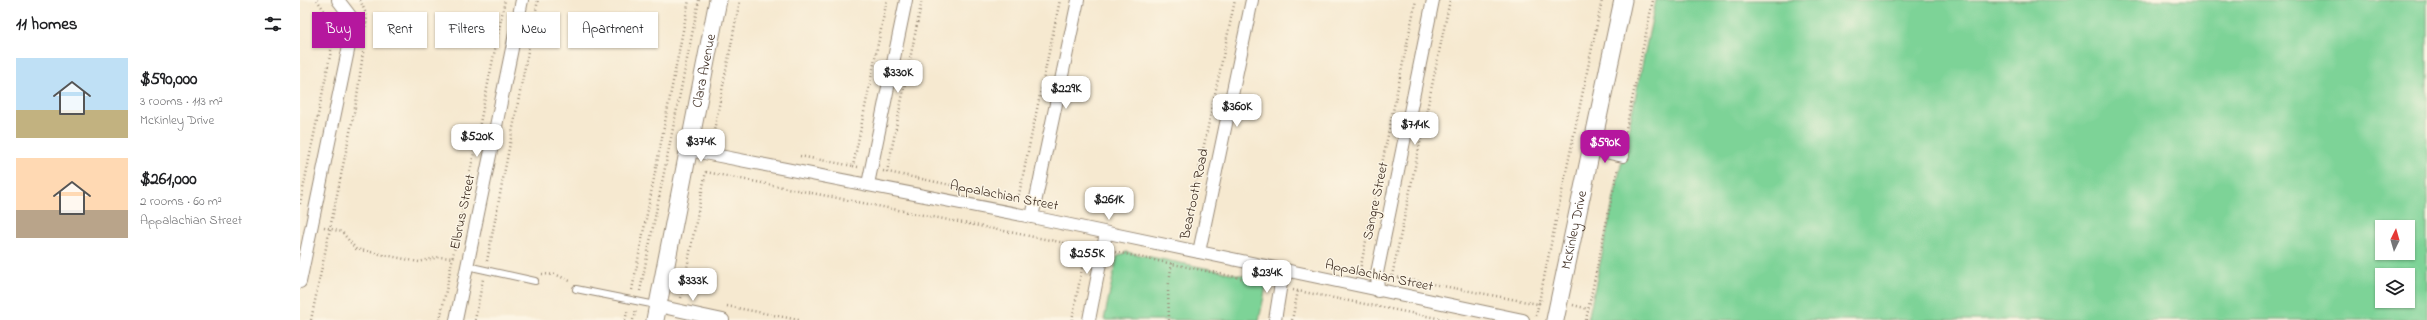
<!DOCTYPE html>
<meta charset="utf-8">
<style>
:root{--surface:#fff;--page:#f6f6f6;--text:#202124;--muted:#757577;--accent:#b5179e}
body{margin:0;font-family:"Indie Flower",sans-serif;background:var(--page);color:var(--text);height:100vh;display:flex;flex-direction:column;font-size:15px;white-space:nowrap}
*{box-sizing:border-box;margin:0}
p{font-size:13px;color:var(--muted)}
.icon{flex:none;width:22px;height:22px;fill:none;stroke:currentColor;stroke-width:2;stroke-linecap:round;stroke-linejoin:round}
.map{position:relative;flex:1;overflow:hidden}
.details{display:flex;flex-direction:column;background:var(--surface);width:300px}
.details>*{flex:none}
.top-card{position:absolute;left:12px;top:12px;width:380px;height:36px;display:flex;gap:8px}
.needle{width:26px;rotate:5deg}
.tools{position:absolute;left:2075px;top:220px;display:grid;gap:8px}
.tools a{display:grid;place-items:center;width:40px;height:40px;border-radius:0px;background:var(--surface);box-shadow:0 1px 3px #0004;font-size:20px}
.price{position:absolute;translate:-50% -34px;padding:0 9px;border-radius:8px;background:#fff;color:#222;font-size:13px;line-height:26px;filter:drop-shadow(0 1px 2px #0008)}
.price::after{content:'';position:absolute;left:50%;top:24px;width:12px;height:9px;margin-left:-6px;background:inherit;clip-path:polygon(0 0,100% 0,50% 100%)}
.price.active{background:var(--accent);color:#fff}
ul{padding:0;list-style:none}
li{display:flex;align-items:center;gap:12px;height:100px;padding:0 16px}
li span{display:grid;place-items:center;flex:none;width:112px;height:80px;border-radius:0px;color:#555}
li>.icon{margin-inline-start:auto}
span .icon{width:48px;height:48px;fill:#fffc;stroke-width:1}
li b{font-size:17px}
h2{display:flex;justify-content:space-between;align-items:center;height:48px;padding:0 16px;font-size:17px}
.pill{padding:0 14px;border-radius:0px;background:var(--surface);box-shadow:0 1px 3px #0004;font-size:14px;line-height:36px}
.pill.active{background:var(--accent);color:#fff}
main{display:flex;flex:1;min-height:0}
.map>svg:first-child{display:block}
.green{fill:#7dd397;stroke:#5c7e5a;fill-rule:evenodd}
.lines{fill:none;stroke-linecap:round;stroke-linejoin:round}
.lane-casing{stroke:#988a77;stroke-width:8}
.street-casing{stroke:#988a77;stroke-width:14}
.secondary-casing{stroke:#988a77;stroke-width:19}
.path{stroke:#988a77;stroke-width:2.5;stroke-dasharray:1 3;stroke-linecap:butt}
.lane{stroke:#fff;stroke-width:6}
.street{stroke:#fff;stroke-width:12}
.secondary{stroke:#fff;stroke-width:17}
.labels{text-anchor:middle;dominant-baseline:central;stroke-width:3;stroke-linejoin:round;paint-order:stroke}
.street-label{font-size:14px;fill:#3b2a1e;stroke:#fcf5e5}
</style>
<main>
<section class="details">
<h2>11 homes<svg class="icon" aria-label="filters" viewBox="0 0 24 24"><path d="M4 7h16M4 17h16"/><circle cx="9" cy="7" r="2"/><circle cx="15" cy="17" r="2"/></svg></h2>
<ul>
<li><span style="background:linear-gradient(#bfe0f5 65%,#c2b280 0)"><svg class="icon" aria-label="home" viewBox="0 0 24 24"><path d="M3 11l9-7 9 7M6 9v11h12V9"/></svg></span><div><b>$590,000</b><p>3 rooms · 113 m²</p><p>McKinley Drive</p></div></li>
<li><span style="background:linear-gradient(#ffd9b3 65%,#b9a48a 0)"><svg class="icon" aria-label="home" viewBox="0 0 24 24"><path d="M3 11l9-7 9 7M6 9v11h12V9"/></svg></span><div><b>$261,000</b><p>2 rooms · 60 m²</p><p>Appalachian Street</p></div></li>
</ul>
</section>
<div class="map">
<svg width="2127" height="320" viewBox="0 0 2127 320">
<rect width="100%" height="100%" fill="#fcf5e5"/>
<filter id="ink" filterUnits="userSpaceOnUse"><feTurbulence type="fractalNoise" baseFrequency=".025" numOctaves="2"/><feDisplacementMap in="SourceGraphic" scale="8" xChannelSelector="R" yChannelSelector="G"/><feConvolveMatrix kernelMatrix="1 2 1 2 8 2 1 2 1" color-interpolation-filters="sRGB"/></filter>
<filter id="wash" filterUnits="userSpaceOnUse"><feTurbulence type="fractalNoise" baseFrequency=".012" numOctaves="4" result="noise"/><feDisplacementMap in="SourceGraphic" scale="16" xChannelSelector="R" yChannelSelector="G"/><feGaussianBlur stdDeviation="0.9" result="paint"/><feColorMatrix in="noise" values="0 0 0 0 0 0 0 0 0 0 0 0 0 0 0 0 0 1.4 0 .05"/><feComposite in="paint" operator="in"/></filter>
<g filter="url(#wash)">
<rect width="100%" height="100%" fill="#f6e9d0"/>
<g class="green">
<path d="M1356 0H2127V320H1288ZM2082 227H2108V253H2082ZM2082 275H2108V301H2082Z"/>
<polygon points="826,252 960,279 966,287 959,320 804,320 817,257"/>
</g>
</g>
<g filter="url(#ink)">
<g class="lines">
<defs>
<g id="lane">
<polyline points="167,266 235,281"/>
<polyline points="276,289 356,305"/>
</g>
<g id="street">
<polyline points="1292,149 1323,156"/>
<polyline points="389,150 732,217 1223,320"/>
<polyline points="568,184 606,0"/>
<polyline points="732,217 778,0"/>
<polyline points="899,252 952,0"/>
<polyline points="0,282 51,36 51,17 38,0"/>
<polyline points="1078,291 1077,273 1133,0"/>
<polyline points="358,306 423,320"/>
<polyline points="156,320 222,0"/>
<polyline points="789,320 806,233"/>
<polyline points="975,320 983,271"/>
</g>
<g id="secondary">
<path id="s1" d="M355 320 418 0"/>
<path id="s2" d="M1255 320 1323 0"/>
</g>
</defs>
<use href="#lane" class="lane-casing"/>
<use href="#street" class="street-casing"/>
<use href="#secondary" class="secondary-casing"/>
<g class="path">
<polyline points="60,0 67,16 66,27"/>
<polyline points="412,141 440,0"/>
<polyline points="1323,143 1353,0"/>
<polyline points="500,156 553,166"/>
<polyline points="558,167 553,166 587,0"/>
<polyline points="583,171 680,191"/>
<polyline points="406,172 790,248"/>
<polyline points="587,172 622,0"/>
<polyline points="718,199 760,0"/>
<polyline points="0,204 34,36 34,25 17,0"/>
<polyline points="24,227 42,232 56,249 119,262 139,257 152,258"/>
<polyline points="885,234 935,0"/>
<polyline points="815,252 969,284"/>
<polyline points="187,261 238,0"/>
<polyline points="1060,270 1116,0"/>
<polyline points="242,274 257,275 270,281"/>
<polyline points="1090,276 1238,304 1242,300"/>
<polyline points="1092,276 1150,0"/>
<polyline points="332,290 389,0"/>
<polyline points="993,290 1147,320"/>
<polyline points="340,291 399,0"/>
<polyline points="381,298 406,171"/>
<polyline points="1273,305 1288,309"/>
<polyline points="427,306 499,320"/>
<polyline points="1236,316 1302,0"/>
<polyline points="11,320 56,103 64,46"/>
<polyline points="140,320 205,0"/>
<polyline points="175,320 183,279"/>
<polyline points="325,320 328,309"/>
<polyline points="333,320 336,310"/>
<polyline points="772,320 786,248"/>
<polyline points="869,320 868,290 872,261"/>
<polyline points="992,320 998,291"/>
<polyline points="1286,320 1318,168"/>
</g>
<use href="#lane" class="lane"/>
<use href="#street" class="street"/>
<use href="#secondary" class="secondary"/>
</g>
</g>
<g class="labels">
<g class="street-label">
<text stroke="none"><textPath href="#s1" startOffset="254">Clara Avenue</textPath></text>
<text transform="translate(895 194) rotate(-78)">Beartooth Road</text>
<text transform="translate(704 196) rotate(11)">Appalachian Street</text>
<text transform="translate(1076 201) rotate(-78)">Sangre Street</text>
<text transform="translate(163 212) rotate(-78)">Elbrus Street</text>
<text stroke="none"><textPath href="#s2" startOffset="92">McKinley Drive</textPath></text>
<text transform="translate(1079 276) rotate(12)">Appalachian Street</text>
</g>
</g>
</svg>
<div class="tools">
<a><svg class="needle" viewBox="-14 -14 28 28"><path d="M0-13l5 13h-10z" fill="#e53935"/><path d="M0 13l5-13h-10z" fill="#757577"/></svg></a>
<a><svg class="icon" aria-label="layers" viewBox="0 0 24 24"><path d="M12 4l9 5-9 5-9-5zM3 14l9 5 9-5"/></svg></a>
</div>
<b class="price" style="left:598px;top:94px">$330K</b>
<b class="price" style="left:766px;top:110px">$229K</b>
<b class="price" style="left:937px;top:128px">$360K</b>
<b class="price" style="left:1115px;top:146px">$714K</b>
<b class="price" style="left:177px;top:158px">$520K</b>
<b class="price" style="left:401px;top:163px">$374K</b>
<b class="price active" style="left:1305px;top:164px">$590K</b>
<b class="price" style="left:809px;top:221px">$261K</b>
<b class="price" style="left:787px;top:275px">$255K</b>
<b class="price" style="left:967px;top:294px">$234K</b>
<b class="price" style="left:393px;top:302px">$333K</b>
<div class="top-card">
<a class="pill active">Buy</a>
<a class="pill">Rent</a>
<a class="pill">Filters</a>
<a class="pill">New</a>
<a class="pill">Apartment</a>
</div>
</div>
</main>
